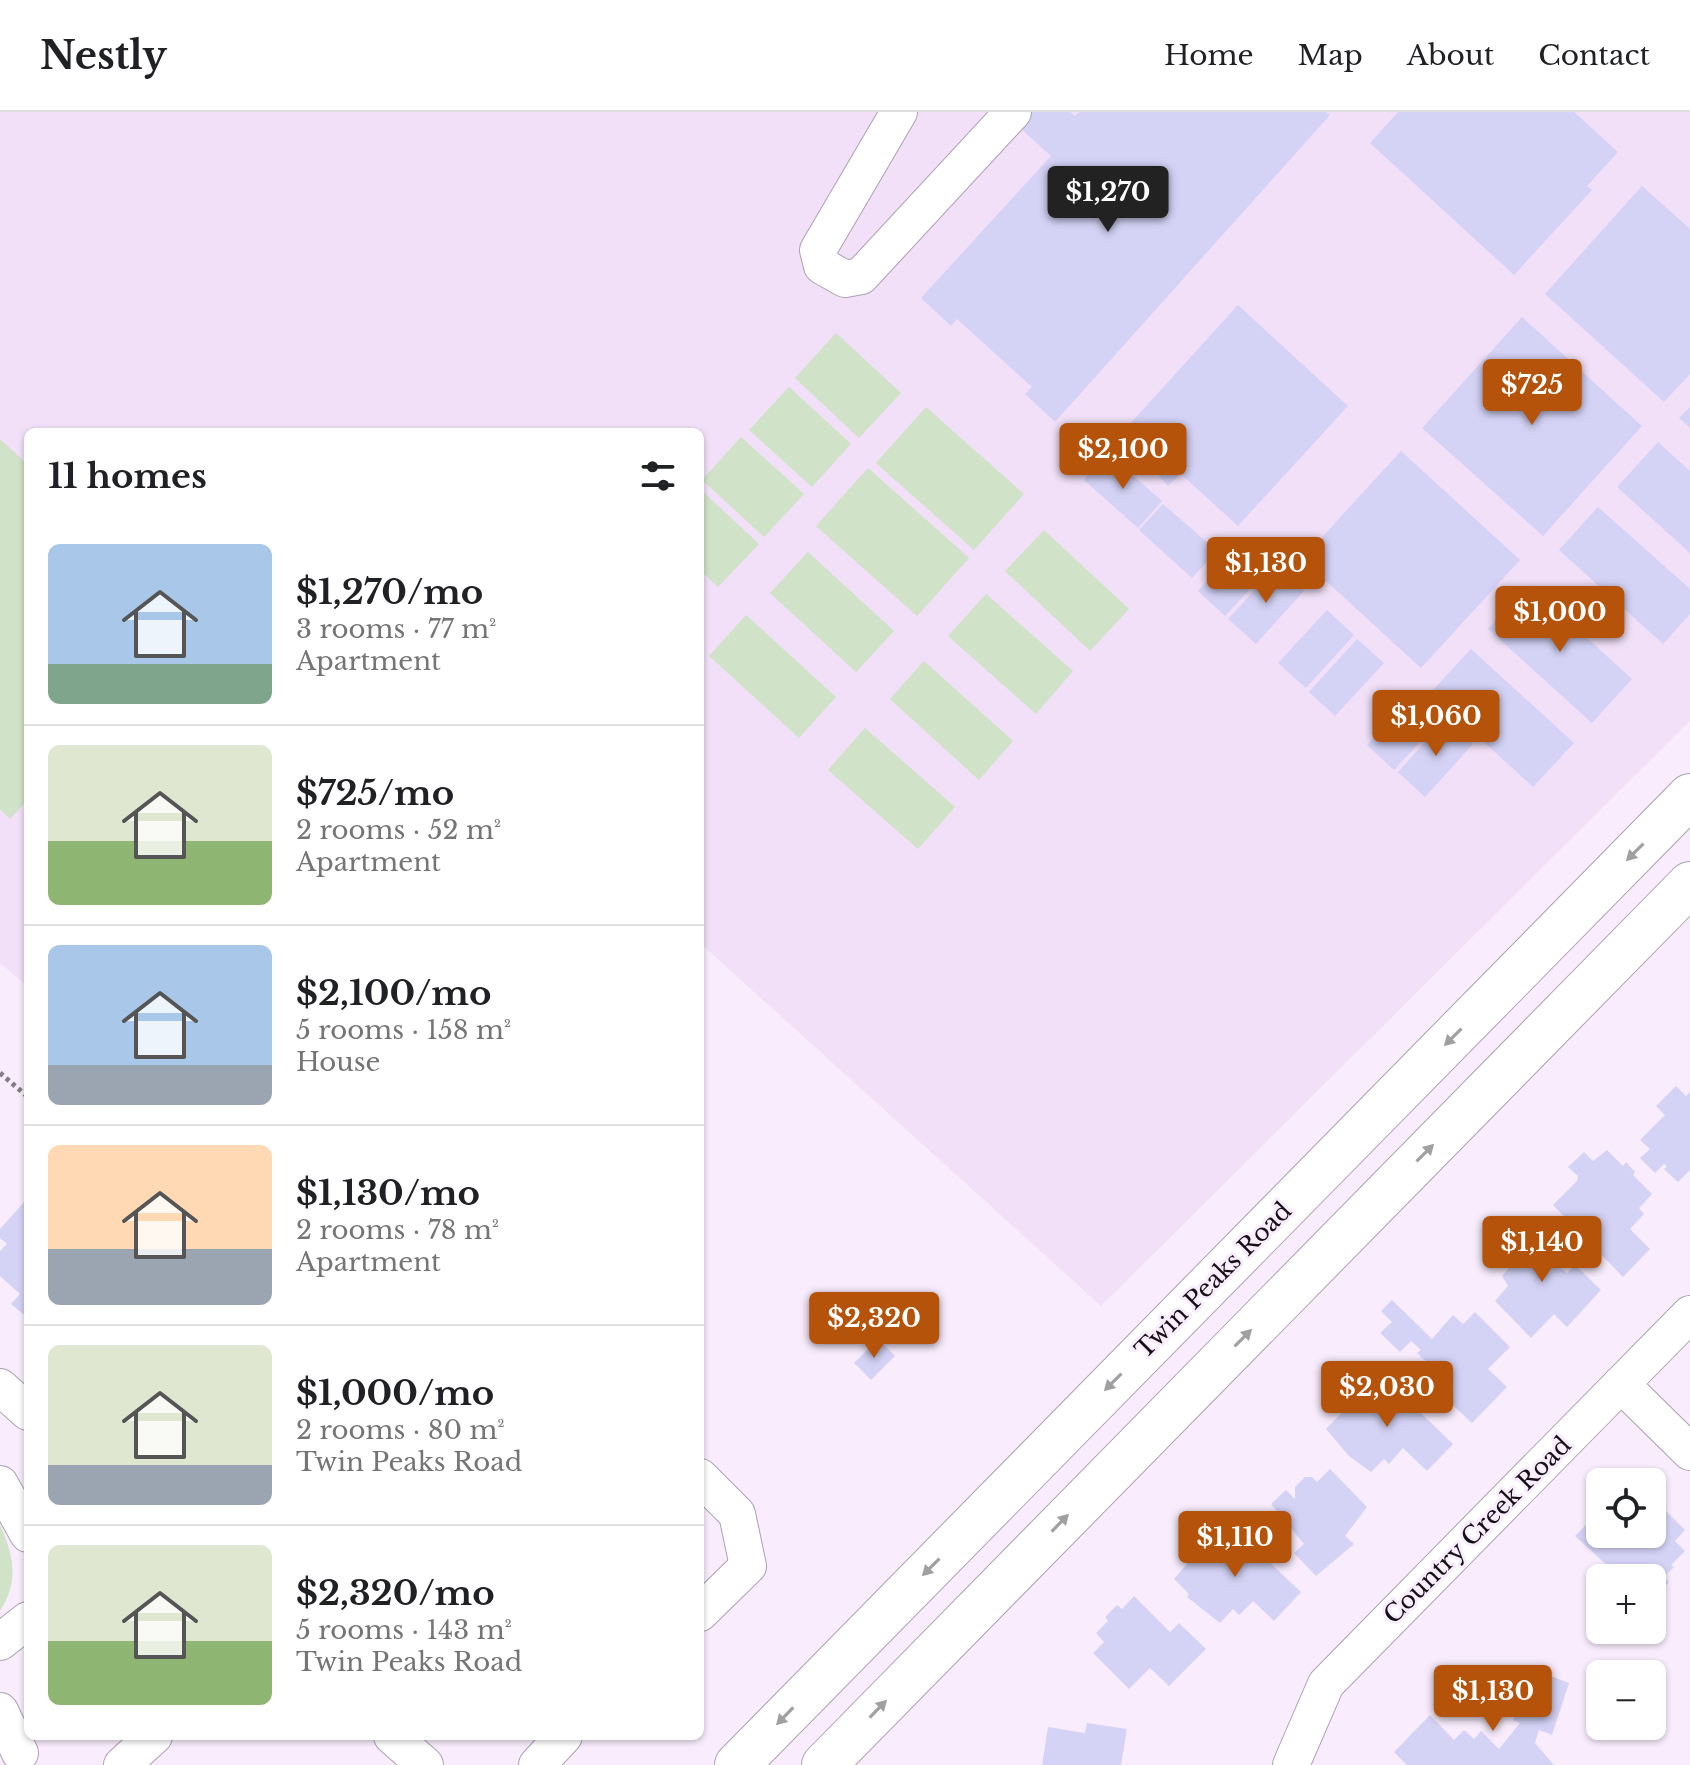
<!DOCTYPE html>
<meta charset="utf-8">
<style>
:root{--surface:#fff;--page:#f2f2f2;--text:#202124;--muted:#757577;--line:#e0e0e0;--accent:#b45309}
body{margin:0;font-family:"Libre Baskerville",serif;background:var(--page);color:var(--text);height:100vh;display:flex;flex-direction:column;font-size:30px;white-space:nowrap}
*{box-sizing:border-box;margin:0}
p{font-size:26px;color:var(--muted)}
.icon{flex:none;width:44px;height:44px;fill:none;stroke:currentColor;stroke-width:2;stroke-linecap:round;stroke-linejoin:round}
.map{position:relative;flex:1;overflow:hidden}
.drawer{position:absolute;left:24px;top:316px;width:680px;height:1312px;display:flex;flex-direction:column;background:var(--surface);border-radius:12px;box-shadow:0 2px 6px #0004}
.drawer>*{flex:none}
.fabs{position:absolute;left:1586px;top:1356px;display:grid;gap:16px}
.fabs a{display:grid;place-items:center;width:80px;height:80px;border-radius:12px;background:var(--surface);box-shadow:0 2px 6px #0004;font-size:40px}
.price{position:absolute;translate:-50% -68px;padding:0 18px;border-radius:8px;background:var(--accent);color:#fff;font-size:26px;line-height:52px;filter:drop-shadow(0 2px 4px #0008)}
.price::after{content:'';position:absolute;left:50%;top:48px;width:24px;height:18px;margin-left:-12px;background:inherit;clip-path:polygon(0 0,100% 0,50% 100%)}
.price.active{background:#222;color:#fff}
ul{padding:0;list-style:none}
li{display:flex;align-items:center;gap:24px;height:200px;padding:0 24px}
li+li{border-top:2px solid var(--line)}
li span{display:grid;place-items:center;flex:none;width:224px;height:160px;border-radius:12px;color:#555}
li>.icon{margin-inline-start:auto}
span .icon{width:96px;height:96px;fill:#fffc;stroke-width:1}
li b{font-size:34px}
h2{display:flex;justify-content:space-between;align-items:center;height:96px;padding:0 24px;font-size:34px}
header{display:flex;align-items:center;gap:48px;box-sizing:border-box;height:112px;padding:0 40px;background:var(--surface);border-bottom:2px solid var(--line)}
header strong{font-size:38px}
nav{display:flex;gap:44px;margin-inline-start:auto;font-size:28px}
.map>svg:first-child{display:block}
.built{fill:#f1e0f7}
.green{fill:#d0e2c7}
.building{fill:#d4d3f6}
.lines{fill:none;stroke-linecap:round;stroke-linejoin:round}
.minor-casing{stroke:#aca1b0;stroke-width:38}
.major-casing{stroke:#aca1b0;stroke-width:46}
.path{stroke:#847d87;stroke-width:5;stroke-dasharray:4 4;stroke-linecap:butt}
.minor{stroke:#fff;stroke-width:36}
.major{stroke:#fff;stroke-width:44}
.oneway{fill:#a19fa2}
.labels{text-anchor:middle;dominant-baseline:central;stroke-width:6;stroke-linejoin:round;paint-order:stroke}
.street-label{font-size:24px;fill:#141016;stroke:#f9edfd}
</style>
<header>
<strong>Nestly</strong>
<nav><a>Home</a><a>Map</a><a>About</a><a>Contact</a></nav>
</header>
<div class="map">
<svg width="1690" height="1653" viewBox="0 0 1690 1653">
<rect width="100%" height="100%" fill="#f9edfd"/>
<polygon class="built" points="0,0 1690,0 1690,609 1101,1194 700,831 700,320 28,320 28,875 0,851"/>
<g class="green">
<polygon points="836,221 901,281 859,326 795,266"/>
<polygon points="789,275 851,332 812,375 749,318"/>
<polygon points="926,295 1024,382 974,438 876,351"/>
<polygon points="741,325 804,382 764,425 702,368"/>
<polygon points="0,327 28,353 28,687 10,707 0,697"/>
<polygon points="868,356 969,446 917,504 816,414"/>
<polygon points="700,377 759,432 718,475 700,458"/>
<polygon points="1044,418 1129,497 1090,539 1005,459"/>
<polygon points="808,440 894,519 856,560 770,481"/>
<polygon points="986,482 1073,559 1036,602 948,524"/>
<polygon points="746,503 836,585 799,626 709,544"/>
<polygon points="924,549 1013,629 979,668 890,587"/>
<polygon points="865,616 955,695 918,737 828,658"/>
<path d="M0 1413C14 1444 19 1469 0 1499Z"/>
</g>
<g class="building">
<polygon points="1032,0 1070,0 1075,4 1079,0 1326,0 1330,3 1055,310 1025,282 1032,275 957,207 951,214 921,186 1051,44 1019,15"/>
<polygon points="1398,0 1574,0 1618,40 1587,74 1592,78 1514,163 1370,31"/>
<polygon points="1642,74 1690,117 1690,262 1664,290 1545,182"/>
<polygon points="1238,193 1348,294 1238,414 1160,343 1179,363 1168,374 1147,352 1158,341 1128,314"/>
<polygon points="1522,205 1642,314 1543,424 1422,316"/>
<polygon points="1690,295 1690,316 1679,306"/>
<polygon points="1658,330 1690,359 1690,441 1617,375"/>
<polygon points="1401,339 1520,448 1421,556 1302,447"/>
<polygon points="1107,341 1162,389 1138,416 1084,368"/>
<polygon points="1163,392 1217,439 1192,466 1139,418"/>
<polygon points="1598,395 1690,477 1690,502 1663,532 1559,438"/>
<polygon points="1246,426 1274,451 1225,504 1198,479"/>
<polygon points="1277,454 1304,479 1256,532 1228,507"/>
<polygon points="1529,473 1632,567 1592,611 1488,517"/>
<polygon points="1327,498 1354,523 1306,576 1278,551"/>
<polygon points="1357,527 1384,551 1335,604 1309,580"/>
<polygon points="1471,537 1574,631 1533,675 1430,581"/>
<polygon points="1416,580 1443,605 1394,658 1367,633"/>
<polygon points="1446,607 1473,632 1425,685 1398,660"/>
<polygon points="1676,974 1686,984 1690,980 1690,1058 1678,1070 1664,1057 1667,1054 1664,1052 1655,1061 1640,1046 1650,1037 1640,1028 1665,1003 1656,994"/>
<polygon points="1607,1038 1623,1054 1626,1050 1635,1060 1633,1063 1652,1082 1639,1096 1644,1102 1630,1117 1650,1137 1623,1165 1553,1093 1577,1069 1578,1064 1568,1055 1584,1040 1593,1049"/>
<polygon points="25,1089 28,1091 28,1206 11,1192 20,1182 0,1164 0,1139 7,1132 0,1126 0,1117"/>
<polygon points="1526,1109 1555,1137 1548,1145 1555,1152 1567,1161 1575,1153 1601,1178 1567,1215 1554,1202 1531,1226 1495,1189 1508,1174 1502,1164 1512,1153 1523,1154 1502,1134"/>
<polygon points="1392,1188 1432,1227 1453,1203 1463,1212 1475,1200 1510,1235 1488,1257 1507,1275 1472,1311 1445,1286 1454,1276 1417,1241 1421,1238 1411,1229 1400,1240 1380,1221 1392,1210 1381,1199"/>
<polygon points="878,1227 895,1244 871,1268 854,1251"/>
<polygon points="1380,1262 1453,1332 1427,1359 1403,1336 1389,1352 1384,1347 1371,1360 1349,1344 1326,1317"/>
<polygon points="1330,1357 1367,1395 1345,1424 1354,1432 1316,1464 1294,1441 1304,1432 1271,1392 1286,1378 1295,1387 1295,1375 1305,1365 1312,1365 1317,1370"/>
<polygon points="1652,1385 1685,1418 1675,1429 1685,1439 1671,1453 1674,1455 1664,1465 1669,1470 1659,1482 1652,1475 1652,1466 1638,1466 1630,1459 1621,1466 1575,1424 1600,1398 1600,1422 1652,1422"/>
<polygon points="1229,1412 1301,1480 1274,1509 1253,1489 1239,1503 1233,1497 1220,1511 1187,1485 1189,1482 1174,1467 1202,1434 1205,1437"/>
<polygon points="1134,1484 1170,1520 1179,1511 1206,1537 1169,1574 1150,1556 1129,1577 1093,1541 1104,1530 1096,1521 1108,1509 1105,1505 1117,1493 1122,1497"/>
<polygon points="1532,1557 1569,1571 1552,1623 1539,1618 1535,1631 1554,1653 1407,1653 1394,1640 1430,1603 1454,1628 1464,1618 1474,1627 1481,1619 1499,1637 1520,1611 1513,1608"/>
<polygon points="1087,1611 1127,1617 1121,1653 1042,1653 1048,1615 1085,1621"/>
</g>
<g class="lines">
<defs>
<g id="minor">
<polyline points="899,0 818,138 822,154 845,167 861,164 1013,0"/>
<polyline points="1621,1272 1690,1340"/>
<polyline points="0,1275 28,1300"/>
<polyline points="700,1365 737,1402 748,1454 700,1501"/>
<polyline points="0,1372 28,1422"/>
<polyline points="0,1530 28,1508"/>
<polyline points="0,1599 20,1641"/>
<polyline points="392,1624 425,1653"/>
<polyline points="122,1653 154,1624"/>
<polyline points="537,1653 564,1624"/>
<polyline points="1291,1653 1326,1572 1690,1202"/>
</g>
<g id="major">
<polyline points="737,1653 1690,684"/>
<polyline points="824,1653 1690,772"/>
</g>
</defs>
<use href="#minor" class="minor-casing"/>
<use href="#major" class="major-casing"/>
<polyline class="path" points="0,961 28,985"/>
<use href="#minor" class="minor"/>
<use href="#major" class="major"/>
</g>
<defs><path id="oneway-solid" d="M-6-.8H1V-3.2L6.5 0L1 3.2V.8H-6Z" transform="scale(2)"/></defs>
<g class="oneway">
<use href="#oneway-solid" transform="translate(1635 740) rotate(135)"/>
<use href="#oneway-solid" transform="translate(1453 925) rotate(135)"/>
<use href="#oneway-solid" transform="translate(1425 1041) rotate(-45)"/>
<use href="#oneway-solid" transform="translate(1243 1226) rotate(-45)"/>
<use href="#oneway-solid" transform="translate(1113 1270) rotate(135)"/>
<use href="#oneway-solid" transform="translate(1060 1411) rotate(-46)"/>
<use href="#oneway-solid" transform="translate(931 1455) rotate(135)"/>
<use href="#oneway-solid" transform="translate(878 1597) rotate(-46)"/>
<use href="#oneway-solid" transform="translate(785 1604) rotate(134)"/>
</g>
<g class="labels">
<g class="street-label">
<text transform="translate(1213 1168) rotate(-45)">Twin Peaks Road</text>
<text transform="translate(1477 1418) rotate(-45)">Country Creek Road</text>
</g>
</g>
</svg>
<div class="fabs">
<a><svg class="icon" aria-label="locate" viewBox="0 0 24 24"><circle cx="12" cy="12" r="6"/><path d="M12 2v4M12 18v4M2 12h4M18 12h4"/></svg></a>
<a>+</a>
<a>−</a>
</div>
<b class="price active" style="left:1108px;top:122px">$1,270</b>
<b class="price" style="left:1532px;top:315px">$725</b>
<b class="price" style="left:1123px;top:379px">$2,100</b>
<b class="price" style="left:1266px;top:493px">$1,130</b>
<b class="price" style="left:1560px;top:542px">$1,000</b>
<b class="price" style="left:1436px;top:646px">$1,060</b>
<b class="price" style="left:1542px;top:1172px">$1,140</b>
<b class="price" style="left:874px;top:1248px">$2,320</b>
<b class="price" style="left:1387px;top:1317px">$2,030</b>
<b class="price" style="left:1235px;top:1467px">$1,110</b>
<b class="price" style="left:1493px;top:1621px">$1,130</b>
<section class="drawer">
<h2>11 homes<svg class="icon" aria-label="filters" viewBox="0 0 24 24"><path d="M4 7h16M4 17h16"/><circle cx="9" cy="7" r="2"/><circle cx="15" cy="17" r="2"/></svg></h2>
<ul>
<li><span style="background:linear-gradient(#a9c7e8 75%,#7fa58c 0)"><svg class="icon" aria-label="home" viewBox="0 0 24 24"><path d="M3 11l9-7 9 7M6 9v11h12V9"/></svg></span><div><b>$1,270/mo</b><p>3 rooms · 77 m²</p><p>Apartment</p></div></li>
<li><span style="background:linear-gradient(#dfe7d0 60%,#8fb573 0)"><svg class="icon" aria-label="home" viewBox="0 0 24 24"><path d="M3 11l9-7 9 7M6 9v11h12V9"/></svg></span><div><b>$725/mo</b><p>2 rooms · 52 m²</p><p>Apartment</p></div></li>
<li><span style="background:linear-gradient(#a9c7e8 75%,#9aa5b1 0)"><svg class="icon" aria-label="home" viewBox="0 0 24 24"><path d="M3 11l9-7 9 7M6 9v11h12V9"/></svg></span><div><b>$2,100/mo</b><p>5 rooms · 158 m²</p><p>House</p></div></li>
<li><span style="background:linear-gradient(#ffd9b3 65%,#9aa5b1 0)"><svg class="icon" aria-label="home" viewBox="0 0 24 24"><path d="M3 11l9-7 9 7M6 9v11h12V9"/></svg></span><div><b>$1,130/mo</b><p>2 rooms · 78 m²</p><p>Apartment</p></div></li>
<li><span style="background:linear-gradient(#dfe7d0 75%,#9aa5b1 0)"><svg class="icon" aria-label="home" viewBox="0 0 24 24"><path d="M3 11l9-7 9 7M6 9v11h12V9"/></svg></span><div><b>$1,000/mo</b><p>2 rooms · 80 m²</p><p>Twin Peaks Road</p></div></li>
<li><span style="background:linear-gradient(#dfe7d0 60%,#8fb573 0)"><svg class="icon" aria-label="home" viewBox="0 0 24 24"><path d="M3 11l9-7 9 7M6 9v11h12V9"/></svg></span><div><b>$2,320/mo</b><p>5 rooms · 143 m²</p><p>Twin Peaks Road</p></div></li>
</ul>
</section>
</div>
